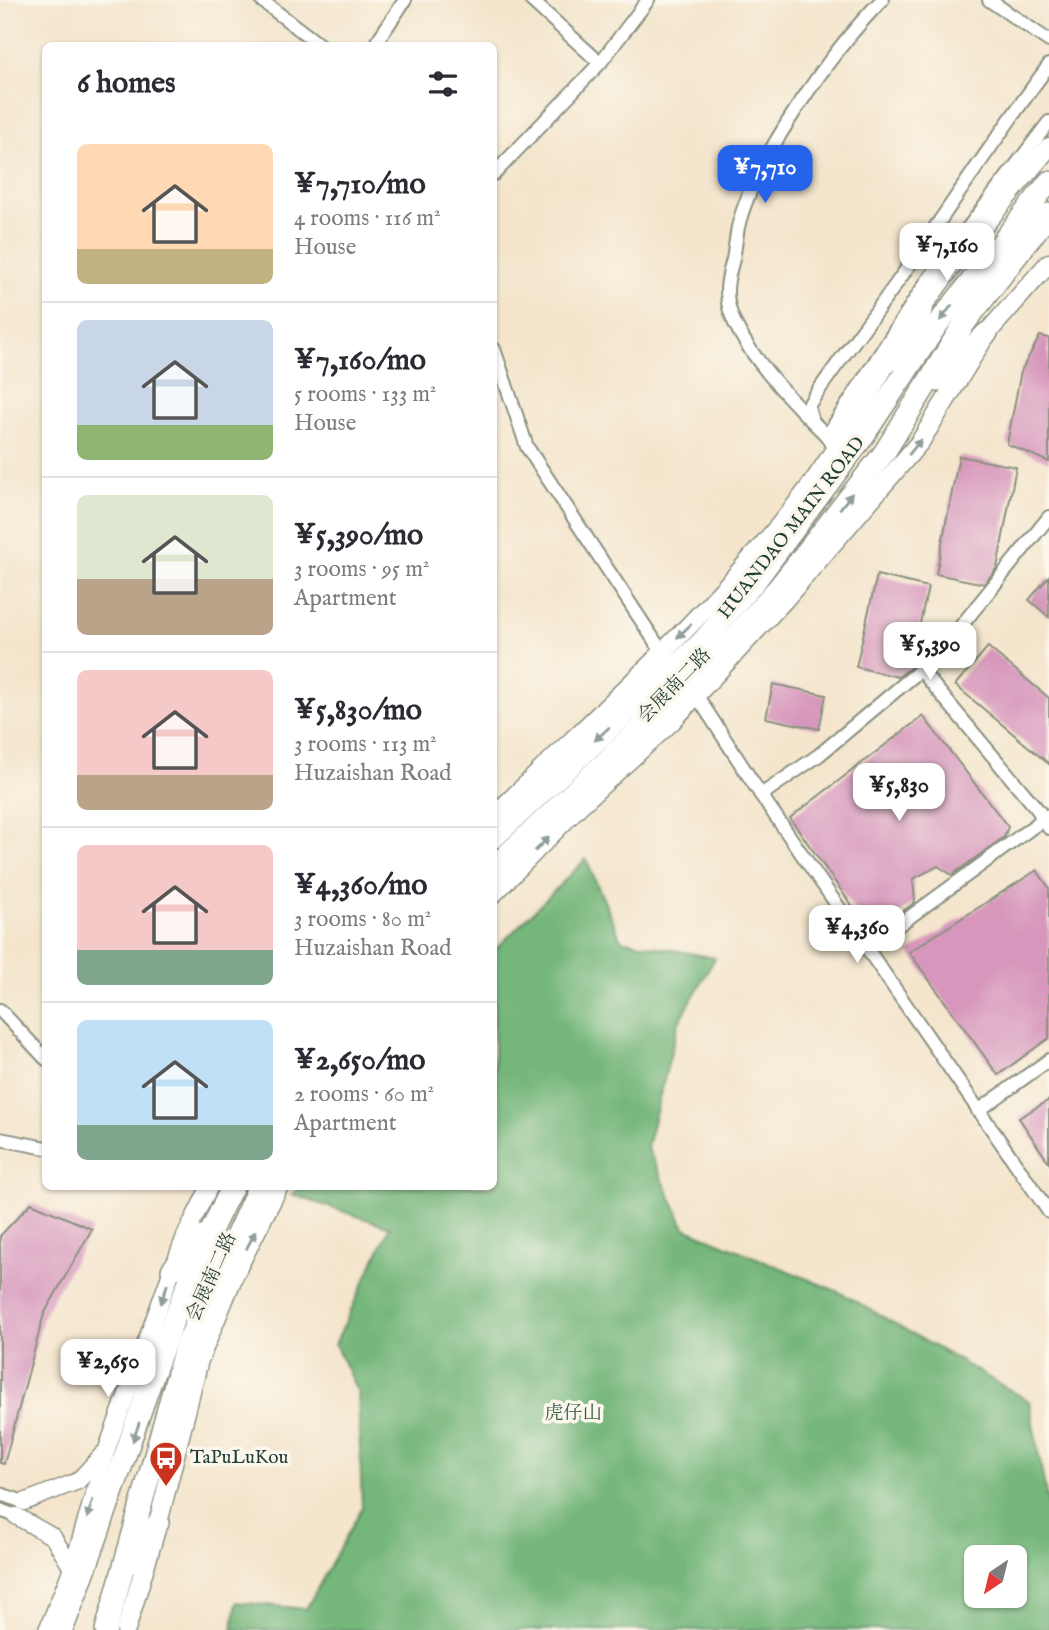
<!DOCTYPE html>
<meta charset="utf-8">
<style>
:root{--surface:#fff;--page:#f2f2f3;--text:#2b2b33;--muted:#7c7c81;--line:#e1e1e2;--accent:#2563eb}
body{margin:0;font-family:"IM FELL English","Noto Serif SC",serif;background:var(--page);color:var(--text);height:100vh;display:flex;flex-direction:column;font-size:26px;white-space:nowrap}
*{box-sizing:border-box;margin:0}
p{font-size:23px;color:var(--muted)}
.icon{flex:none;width:38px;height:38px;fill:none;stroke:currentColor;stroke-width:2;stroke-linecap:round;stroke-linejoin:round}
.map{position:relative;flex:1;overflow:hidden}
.sheet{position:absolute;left:42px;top:42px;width:455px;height:1148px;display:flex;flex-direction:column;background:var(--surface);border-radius:10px;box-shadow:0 2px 5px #0004}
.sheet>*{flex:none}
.needle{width:46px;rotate:215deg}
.controls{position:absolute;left:964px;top:1545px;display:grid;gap:14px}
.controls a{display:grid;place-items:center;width:63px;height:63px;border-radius:10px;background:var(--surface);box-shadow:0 2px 5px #0004;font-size:35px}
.price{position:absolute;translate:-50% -60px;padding:0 16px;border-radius:14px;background:#fff;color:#222;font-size:23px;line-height:46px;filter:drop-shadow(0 2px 4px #0008)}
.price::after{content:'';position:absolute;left:50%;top:42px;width:21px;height:16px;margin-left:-10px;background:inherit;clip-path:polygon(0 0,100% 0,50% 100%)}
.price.current{background:var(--accent);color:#fff}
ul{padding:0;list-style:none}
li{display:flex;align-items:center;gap:21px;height:175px;padding:0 35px}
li+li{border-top:2px solid var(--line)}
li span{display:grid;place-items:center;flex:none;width:196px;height:140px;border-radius:10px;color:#555}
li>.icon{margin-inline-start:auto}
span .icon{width:84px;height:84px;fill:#fffc;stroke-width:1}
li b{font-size:30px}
h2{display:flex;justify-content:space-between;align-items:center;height:84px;padding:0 35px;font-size:30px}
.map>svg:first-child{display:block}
.forest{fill:#74b67a;stroke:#4a7a57;stroke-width:2;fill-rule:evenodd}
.building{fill:#d797bc}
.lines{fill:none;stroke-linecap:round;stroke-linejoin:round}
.street-casing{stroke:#8a9180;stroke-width:16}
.secondary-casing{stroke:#8a9180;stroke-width:19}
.primary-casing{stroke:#8a9180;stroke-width:21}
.highway-casing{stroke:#8a9180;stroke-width:24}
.street{stroke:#fff;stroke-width:12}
.secondary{stroke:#fff;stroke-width:16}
.primary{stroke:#fff;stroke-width:18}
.highway{stroke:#fff;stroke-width:21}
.oneway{fill:#8f9e9a}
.labels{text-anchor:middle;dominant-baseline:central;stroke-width:7;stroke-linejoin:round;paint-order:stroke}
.street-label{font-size:19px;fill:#1f3d34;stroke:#fbf7ec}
.park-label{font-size:19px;fill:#365b46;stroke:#fbf7ec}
.poi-label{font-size:19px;fill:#1f3d34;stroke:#fbf7ec;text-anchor:start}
</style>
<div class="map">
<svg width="1049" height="1630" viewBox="0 0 1049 1630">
<rect width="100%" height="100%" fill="#fbf7ec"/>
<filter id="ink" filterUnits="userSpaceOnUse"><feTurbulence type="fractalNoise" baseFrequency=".0143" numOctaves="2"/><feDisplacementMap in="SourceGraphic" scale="14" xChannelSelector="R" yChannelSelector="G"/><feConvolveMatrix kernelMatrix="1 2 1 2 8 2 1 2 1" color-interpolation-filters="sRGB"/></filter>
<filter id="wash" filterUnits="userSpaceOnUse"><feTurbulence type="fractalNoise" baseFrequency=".00686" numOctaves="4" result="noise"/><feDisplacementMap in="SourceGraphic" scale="28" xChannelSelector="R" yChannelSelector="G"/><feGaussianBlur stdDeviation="1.57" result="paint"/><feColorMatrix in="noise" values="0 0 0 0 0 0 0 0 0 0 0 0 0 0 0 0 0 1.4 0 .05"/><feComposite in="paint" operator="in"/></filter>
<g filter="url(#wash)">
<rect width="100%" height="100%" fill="#f4e5cc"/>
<path class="forest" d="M586 859 621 940 715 958 678 1024 647 1147 685 1228 841 1293 1029 1401 1049 1511V1630H232L237 1602 306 1609 362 1508 358 1393 335 1344 390 1227 293 1195 299 1186H494V951ZM976 1558H1015V1596H976Z"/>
<g id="blocks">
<g class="building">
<polygon points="1040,336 1049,338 1049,462 1007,444 1021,371"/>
<polygon points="959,456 1016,467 997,568 984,584 936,574"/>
<polygon points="877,575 928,587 910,668 898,677 856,667"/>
<polygon points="1049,576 1049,617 1029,600"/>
<polygon points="988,647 1049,698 1049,764 955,685"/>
<polygon points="773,684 826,695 819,729 766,718"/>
<polygon points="923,716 1008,827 1004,837 952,875 938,866 913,879 915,902 872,934 790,818"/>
<polygon points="1037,870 1049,888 1049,1038 998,1075 909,952"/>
<polygon points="1049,1100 1049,1163 1019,1118"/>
<polygon points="31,1203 92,1229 44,1314 4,1464 0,1463 0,1236"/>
</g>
</g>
</g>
<g filter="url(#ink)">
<use href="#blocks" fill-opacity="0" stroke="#8a9180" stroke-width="2"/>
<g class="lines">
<defs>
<g id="street">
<polyline points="261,0 321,46"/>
<polyline points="531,0 600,63"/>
<polyline points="989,0 1049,41"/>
<polyline points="374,46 405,0"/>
<polyline points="494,174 600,63 648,0"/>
<polyline points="494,349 527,447 662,652"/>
<path d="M812 421C785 394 742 348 730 311 724 292 728 277 733 259 735 249 736 238 738 227 754 160 833 49 882 0"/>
<path d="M827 436 812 421 808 406C836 364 867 325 896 284 947 211 996 137 1049 65"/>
<polyline points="831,444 827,436 925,284 1049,122"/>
<polyline points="920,669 1038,810 1049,828"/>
<polyline points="697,696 761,795 1049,1212"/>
<polyline points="761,795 819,755 936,657 1049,517"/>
<polyline points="866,949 1049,815"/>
<polyline points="0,1010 46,1059"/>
<polyline points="978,1111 1049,1060"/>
<polyline points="0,1139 46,1148"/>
<polyline points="0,1494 24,1502"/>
<polyline points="0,1510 16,1516"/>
</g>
<g id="secondary">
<polyline points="24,1502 78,1481 103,1454"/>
<polyline points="16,1516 53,1537 72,1568"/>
<polyline points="47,1630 72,1568 108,1446 172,1270 186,1234 210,1186"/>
</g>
<g id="primary">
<path d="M494 816C598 714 709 616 799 501 847 440 879 368 924 305 962 250 1006 198 1049 147"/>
<polyline points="494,893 580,805 672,721 785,599 920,442 987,333 1049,263"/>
<polyline points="126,1630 158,1523 199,1360 235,1273 279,1186"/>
</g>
<g id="highway">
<polyline points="902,363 923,306"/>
<polyline points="938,381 987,333"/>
<polyline points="494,837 702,642 756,580 862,438 937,325 1049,182"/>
<polyline points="494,867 716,657 779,587 884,453 964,324 1049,214"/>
<polyline points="172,1270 201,1236"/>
<polyline points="132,1562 158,1523"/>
<path d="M62 1630C121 1484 160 1326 233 1186"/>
<polyline points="106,1630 185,1348 259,1186"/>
</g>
</defs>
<use href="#street" class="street-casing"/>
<use href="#secondary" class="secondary-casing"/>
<use href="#primary" class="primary-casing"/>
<use href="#highway" class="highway-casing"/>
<use href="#street" class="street"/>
<use href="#secondary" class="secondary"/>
<use href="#primary" class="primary"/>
<use href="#highway" class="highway"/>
</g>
<defs><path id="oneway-solid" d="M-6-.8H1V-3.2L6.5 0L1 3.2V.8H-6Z" transform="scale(1.75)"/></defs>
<g class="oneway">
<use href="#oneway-solid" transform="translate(946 313) rotate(128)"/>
<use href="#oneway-solid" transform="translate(915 447) rotate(-51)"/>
<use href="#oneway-solid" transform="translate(846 501) rotate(-52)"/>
<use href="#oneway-solid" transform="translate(684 631) rotate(136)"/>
<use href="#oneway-solid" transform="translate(602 734) rotate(137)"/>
<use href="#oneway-solid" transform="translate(542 844) rotate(-45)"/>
<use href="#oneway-solid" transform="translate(251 1240) rotate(-63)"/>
<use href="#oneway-solid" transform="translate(164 1294) rotate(109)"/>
<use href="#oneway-solid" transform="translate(136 1432) rotate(109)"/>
<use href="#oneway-solid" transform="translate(90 1509) rotate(107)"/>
</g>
</g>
<defs>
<symbol id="bus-pin" viewBox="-11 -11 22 30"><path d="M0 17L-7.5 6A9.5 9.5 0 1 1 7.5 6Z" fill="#c8321e" stroke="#fbf7ec"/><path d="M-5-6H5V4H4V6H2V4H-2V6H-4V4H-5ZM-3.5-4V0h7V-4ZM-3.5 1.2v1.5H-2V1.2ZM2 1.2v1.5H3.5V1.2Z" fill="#fff"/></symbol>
</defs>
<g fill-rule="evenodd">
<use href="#bus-pin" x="147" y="1439" width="38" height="52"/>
</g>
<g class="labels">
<g class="street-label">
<text transform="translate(792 528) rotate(-52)">HUANDAO MAIN ROAD</text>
<text transform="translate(675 686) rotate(-46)">会展南二路</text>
<text transform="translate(212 1277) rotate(-66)">会展南二路</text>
</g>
<g class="park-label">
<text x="573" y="1414">虎仔山</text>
</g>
<g class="poi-label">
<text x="190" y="1458">TaPuLuKou</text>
</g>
</g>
</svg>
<div class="controls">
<a><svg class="needle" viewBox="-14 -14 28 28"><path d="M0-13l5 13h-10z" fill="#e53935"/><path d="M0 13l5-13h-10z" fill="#7c7c81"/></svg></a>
</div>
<b class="price current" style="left:765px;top:205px">¥7,710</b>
<b class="price" style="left:947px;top:283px">¥7,160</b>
<b class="price" style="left:930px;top:682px">¥5,390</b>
<b class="price" style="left:899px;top:823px">¥5,830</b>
<b class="price" style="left:857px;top:965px">¥4,360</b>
<b class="price" style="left:108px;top:1399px">¥2,650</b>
<section class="sheet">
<h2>6 homes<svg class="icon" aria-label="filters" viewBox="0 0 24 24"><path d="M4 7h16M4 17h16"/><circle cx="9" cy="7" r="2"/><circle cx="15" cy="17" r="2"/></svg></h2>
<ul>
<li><span style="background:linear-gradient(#ffd9b3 75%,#c2b280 0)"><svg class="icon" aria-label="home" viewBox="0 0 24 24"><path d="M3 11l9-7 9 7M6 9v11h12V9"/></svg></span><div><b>¥7,710/mo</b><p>4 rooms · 116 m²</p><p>House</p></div></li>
<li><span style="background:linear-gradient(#c9d6e8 75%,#8fb573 0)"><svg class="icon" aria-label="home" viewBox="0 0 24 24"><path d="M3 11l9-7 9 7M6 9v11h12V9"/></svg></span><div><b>¥7,160/mo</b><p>5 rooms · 133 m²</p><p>House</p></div></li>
<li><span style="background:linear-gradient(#dfe7d0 60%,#b9a48a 0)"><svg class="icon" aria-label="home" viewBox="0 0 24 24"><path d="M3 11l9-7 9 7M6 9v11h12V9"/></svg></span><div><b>¥5,390/mo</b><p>3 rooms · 95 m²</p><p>Apartment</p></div></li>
<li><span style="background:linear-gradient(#f6c9c9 75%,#b9a48a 0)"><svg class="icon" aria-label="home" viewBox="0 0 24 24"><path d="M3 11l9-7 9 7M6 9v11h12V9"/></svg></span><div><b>¥5,830/mo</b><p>3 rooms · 113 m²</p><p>Huzaishan Road</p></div></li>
<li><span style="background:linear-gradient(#f6c9c9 75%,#7fa58c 0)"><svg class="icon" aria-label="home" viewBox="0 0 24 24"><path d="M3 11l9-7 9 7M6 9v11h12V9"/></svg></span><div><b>¥4,360/mo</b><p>3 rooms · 80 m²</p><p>Huzaishan Road</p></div></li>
<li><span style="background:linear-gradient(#bfe0f5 75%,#7fa58c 0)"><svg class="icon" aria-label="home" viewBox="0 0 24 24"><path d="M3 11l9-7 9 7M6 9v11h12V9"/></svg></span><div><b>¥2,650/mo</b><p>2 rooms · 60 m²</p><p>Apartment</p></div></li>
</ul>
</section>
</div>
